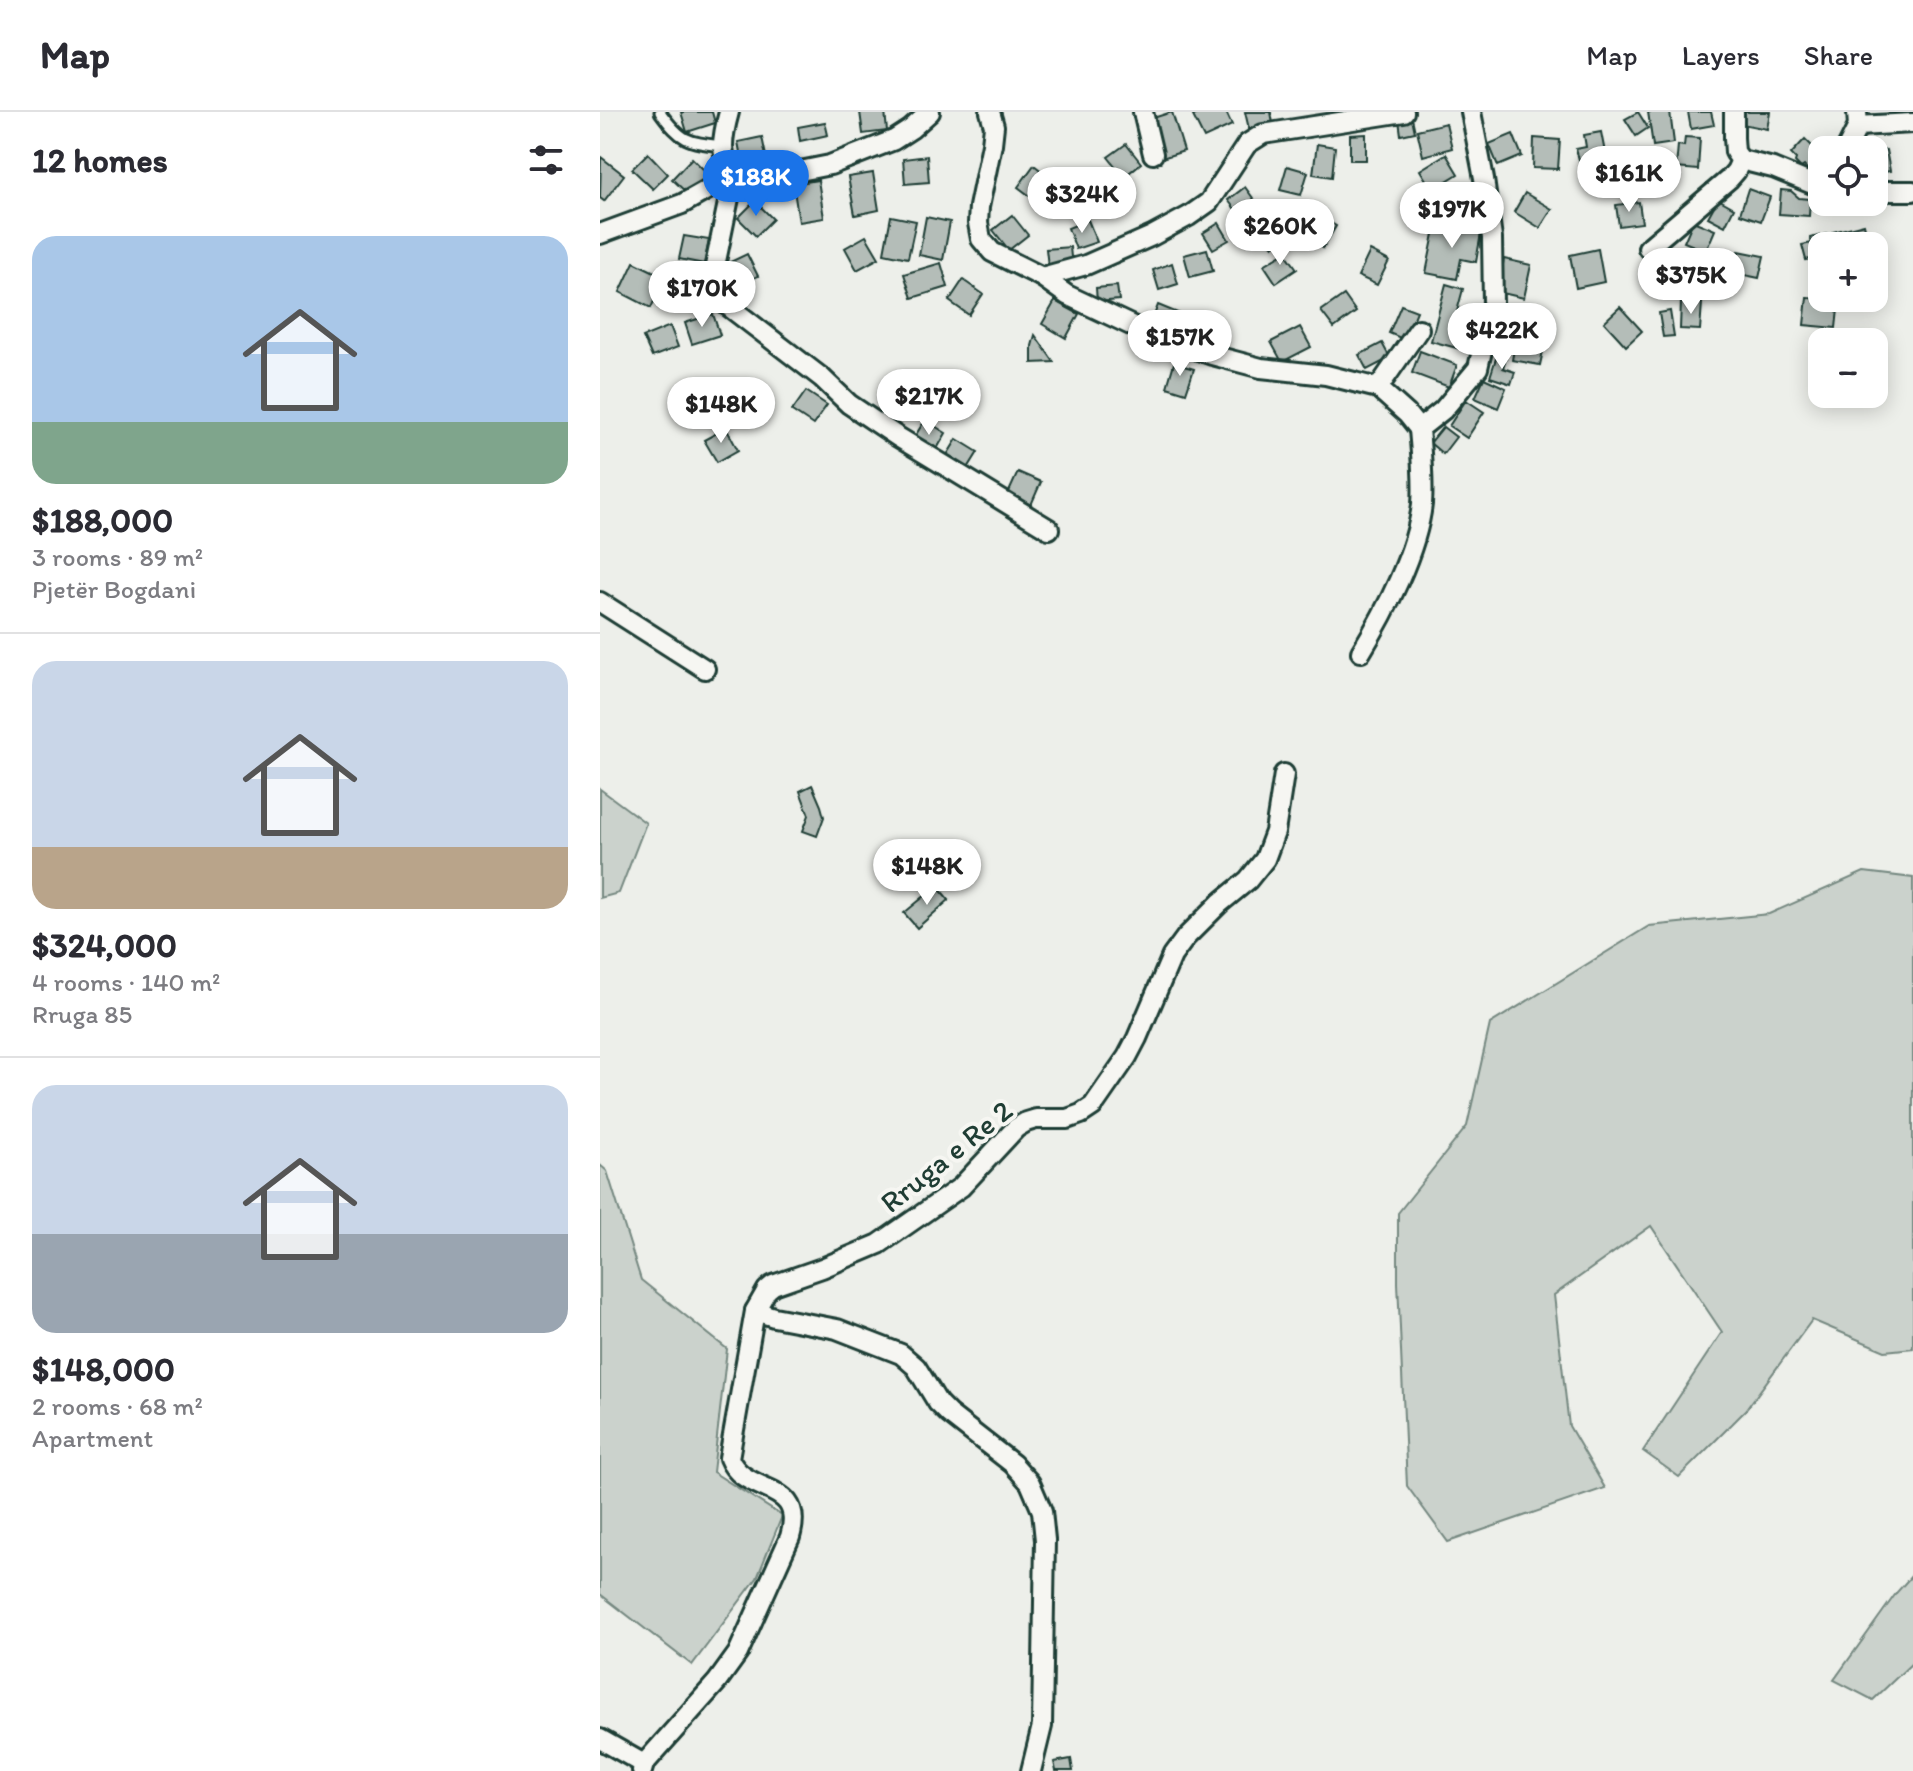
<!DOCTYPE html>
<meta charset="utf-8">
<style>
:root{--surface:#fff;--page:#f7f7f7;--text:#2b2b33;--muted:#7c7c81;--line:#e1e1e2;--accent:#1a73e8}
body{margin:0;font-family:Itim,sans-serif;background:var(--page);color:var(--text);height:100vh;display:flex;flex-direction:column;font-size:30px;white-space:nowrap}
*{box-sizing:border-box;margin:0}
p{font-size:26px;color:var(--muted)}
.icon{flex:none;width:44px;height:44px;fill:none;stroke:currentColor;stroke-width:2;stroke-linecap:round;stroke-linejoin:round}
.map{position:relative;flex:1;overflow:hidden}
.panel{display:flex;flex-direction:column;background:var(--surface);width:600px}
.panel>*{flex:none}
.controls{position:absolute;left:1208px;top:24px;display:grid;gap:16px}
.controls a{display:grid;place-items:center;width:80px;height:80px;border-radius:16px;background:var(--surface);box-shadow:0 4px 20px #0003;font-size:40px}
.price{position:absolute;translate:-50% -68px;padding:0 18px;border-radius:28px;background:#fff;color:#222;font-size:26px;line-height:52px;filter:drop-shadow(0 2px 4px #0008)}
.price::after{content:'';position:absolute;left:50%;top:48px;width:24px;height:18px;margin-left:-12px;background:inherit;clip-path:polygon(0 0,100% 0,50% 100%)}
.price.selected{background:var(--accent);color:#fff}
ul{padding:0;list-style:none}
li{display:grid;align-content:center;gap:16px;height:424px;padding:0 32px}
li+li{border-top:2px solid var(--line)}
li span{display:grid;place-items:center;height:248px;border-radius:24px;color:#555}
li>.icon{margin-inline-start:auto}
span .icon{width:144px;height:144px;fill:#fffc;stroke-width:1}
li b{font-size:34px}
h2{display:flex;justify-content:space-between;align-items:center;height:96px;padding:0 32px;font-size:34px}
header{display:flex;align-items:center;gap:48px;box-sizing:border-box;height:112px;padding:0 40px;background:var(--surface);border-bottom:2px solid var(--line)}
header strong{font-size:38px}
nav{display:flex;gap:44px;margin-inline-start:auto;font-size:28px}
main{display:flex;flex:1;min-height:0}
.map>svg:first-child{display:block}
.green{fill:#cbd2cc;stroke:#758880;stroke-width:2}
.building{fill:#b4bdb8;stroke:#1f3d34;stroke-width:2}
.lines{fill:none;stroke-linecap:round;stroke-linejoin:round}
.lane-casing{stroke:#1f3d34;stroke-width:15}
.street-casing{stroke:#1f3d34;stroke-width:24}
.lane{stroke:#f6f6f2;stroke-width:9}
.street{stroke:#f6f6f2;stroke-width:18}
.labels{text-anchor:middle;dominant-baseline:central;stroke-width:8;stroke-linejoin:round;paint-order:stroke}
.street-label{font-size:30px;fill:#1f3d34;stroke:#f6f6f2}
</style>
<header>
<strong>Map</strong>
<nav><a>Map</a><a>Layers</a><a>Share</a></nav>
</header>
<main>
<section class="panel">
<h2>12 homes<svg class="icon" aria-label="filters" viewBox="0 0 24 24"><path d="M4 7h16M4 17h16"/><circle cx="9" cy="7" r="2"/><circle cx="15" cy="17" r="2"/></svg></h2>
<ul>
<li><span style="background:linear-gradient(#a9c7e8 75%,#7fa58c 0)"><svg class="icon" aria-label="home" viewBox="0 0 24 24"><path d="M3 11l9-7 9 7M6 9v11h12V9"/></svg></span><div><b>$188,000</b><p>3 rooms · 89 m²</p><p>Pjetër Bogdani</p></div></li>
<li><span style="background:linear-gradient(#c9d6e8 75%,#b9a48a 0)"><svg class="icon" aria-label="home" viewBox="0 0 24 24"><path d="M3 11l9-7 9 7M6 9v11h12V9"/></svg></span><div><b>$324,000</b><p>4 rooms · 140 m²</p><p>Rruga 85</p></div></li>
<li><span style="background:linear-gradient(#c9d6e8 60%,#9aa5b1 0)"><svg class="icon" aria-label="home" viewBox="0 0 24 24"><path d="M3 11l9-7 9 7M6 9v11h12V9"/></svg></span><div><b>$148,000</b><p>2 rooms · 68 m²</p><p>Apartment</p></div></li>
</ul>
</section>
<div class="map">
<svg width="1313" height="1659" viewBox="0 0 1313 1659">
<rect width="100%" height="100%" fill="#edefea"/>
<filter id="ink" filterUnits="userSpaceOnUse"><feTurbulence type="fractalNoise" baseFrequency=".0125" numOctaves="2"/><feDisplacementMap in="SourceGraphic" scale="16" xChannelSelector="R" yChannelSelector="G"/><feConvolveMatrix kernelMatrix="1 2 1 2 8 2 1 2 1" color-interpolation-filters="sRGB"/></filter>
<g filter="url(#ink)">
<g class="green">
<polygon points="0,677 46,711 19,781 0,786"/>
<polygon points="1264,760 1313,766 1313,1236 1285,1239 1212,1208 1145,1299 1079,1365 1043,1339 1122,1220 1051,1114 954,1183 969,1314 1005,1376 848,1430 807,1374 798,1171 798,1101 867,1014 890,912 1049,814 1169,802"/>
<polygon points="0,1053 7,1059 41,1168 127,1237 113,1360 182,1404 157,1466 92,1553 0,1482"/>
<polygon points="1313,1462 1313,1550 1273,1588 1234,1568 1297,1480"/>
</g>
<g class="building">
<polygon points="81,0 112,0 115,11 87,20"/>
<polygon points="260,0 285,0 287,19 263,22"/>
<polygon points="572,0 584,39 562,46 550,7"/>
<polygon points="602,0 626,0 632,13 604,26 593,4"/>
<polygon points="645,0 671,0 673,11 649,17"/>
<polygon points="1038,0 1048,16 1036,24 1025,7"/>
<polygon points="1048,0 1070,0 1074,31 1053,34"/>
<polygon points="1088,0 1111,0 1114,13 1091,17"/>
<polygon points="1144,0 1170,0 1167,17 1142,12"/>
<polygon points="812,6 815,20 801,23 799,8"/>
<polygon points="225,10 228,23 200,29 198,15"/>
<polygon points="846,11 852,36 823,44 817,18"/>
<polygon points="1001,20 1006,46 980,51 976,37 986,35 984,23"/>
<polygon points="766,22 766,48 750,48 750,23"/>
<polygon points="913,22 922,44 898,54 889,32"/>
<polygon points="162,25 167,49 143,55 138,30"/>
<polygon points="1085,25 1100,26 1098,58 1076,56 1078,33 1084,34"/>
<polygon points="934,26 960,28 958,57 933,56"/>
<polygon points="1205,27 1222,44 1209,59 1204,54 1201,56 1195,50 1196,47 1191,42"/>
<polygon points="526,32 541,51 524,65 508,45"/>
<polygon points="717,32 735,35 732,65 713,62"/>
<polygon points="1286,38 1290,59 1274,62 1274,41"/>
<polygon points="48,41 68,62 53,77 32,57"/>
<polygon points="846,42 858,62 832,78 820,58"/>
<polygon points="327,44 329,70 305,72 303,47"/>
<polygon points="1,45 24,63 4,89 0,86"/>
<polygon points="92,46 108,62 89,83 72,67"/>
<polygon points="434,53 458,72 442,93 418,75"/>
<polygon points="687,54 708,60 701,83 680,78"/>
<polygon points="273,61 279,98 255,103 248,65"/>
<polygon points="218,68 224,106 199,110 193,72"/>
<polygon points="850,74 868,88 852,111 833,97"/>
<polygon points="645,75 658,93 641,105 628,88"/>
<polygon points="1148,77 1170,85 1161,109 1140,102"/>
<polygon points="1181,78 1191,79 1199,86 1210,87 1209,104 1179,102"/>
<polygon points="925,81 952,97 940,116 914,100"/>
<polygon points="1118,87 1134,96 1125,114 1108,105"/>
<polygon points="155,89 173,107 156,124 138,106"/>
<polygon points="1039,90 1042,111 1019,114 1016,93"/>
<polygon points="676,98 692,118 673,134 656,114"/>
<polygon points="412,103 428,123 409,138 393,118"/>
<polygon points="718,103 736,114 723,136 705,125"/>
<polygon points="291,104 316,109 308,146 284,141"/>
<polygon points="326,105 350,110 343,148 319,143"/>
<polygon points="488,108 497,130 476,137 468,116"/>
<polygon points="1093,109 1115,118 1106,139 1084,130"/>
<polygon points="619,111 629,128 613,137 603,121"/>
<polygon points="836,112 881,121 876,150 861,147 857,167 826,161"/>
<polygon points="1264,112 1269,134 1237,134 1233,120"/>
<polygon points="1228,122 1230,134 1222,134 1222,154 1217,156 1215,146 1206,148 1202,133 1212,131 1210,126"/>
<polygon points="84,124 109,128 104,152 79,147"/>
<polygon points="266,124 279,146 257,158 245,136"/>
<polygon points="470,135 471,145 477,145 478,151 448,154 446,137"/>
<polygon points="607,137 613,159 590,165 584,143"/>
<polygon points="998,137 1004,170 976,176 970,143"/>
<polygon points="770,139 789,149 777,173 758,164"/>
<polygon points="1139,139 1164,144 1159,166 1135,161"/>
<polygon points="685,140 697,157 676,171 664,153"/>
<polygon points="147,142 158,164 135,175 124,153"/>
<polygon points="1110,143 1128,147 1123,169 1104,164"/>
<polygon points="1055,144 1096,164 1087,182 1046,163"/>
<polygon points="904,147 931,153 924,186 898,180"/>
<polygon points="34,150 65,165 51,196 20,180"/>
<polygon points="341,151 348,175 312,186 304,162"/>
<polygon points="572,151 578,172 559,178 553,158"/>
<polygon points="80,152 93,154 90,170 77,167"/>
<polygon points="363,168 383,182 369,203 349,189"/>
<polygon points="846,172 863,177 855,207 882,215 875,241 831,229"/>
<polygon points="517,174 519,188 497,190 496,176"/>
<polygon points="744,183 756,200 734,216 721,199"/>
<polygon points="1207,185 1239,188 1236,216 1204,213"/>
<polygon points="455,189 479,202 466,226 442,212"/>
<polygon points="1081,190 1102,191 1100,218 1080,217"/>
<polygon points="558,193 585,204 577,225 550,214"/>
<polygon points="801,193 817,199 805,228 789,221"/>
<polygon points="1020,195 1042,219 1026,234 1004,210"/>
<polygon points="1070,199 1074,224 1063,225 1059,201"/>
<polygon points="113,202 120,223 92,232 85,211"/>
<polygon points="70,214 78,235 52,245 43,225"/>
<polygon points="700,215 711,235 682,250 671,230"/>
<polygon points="917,219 946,225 940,253 912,248"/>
<polygon points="435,223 454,250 432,251 432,234"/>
<polygon points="782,231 790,246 767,258 759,243"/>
<polygon points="820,239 857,253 849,275 812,261"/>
<polygon points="897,243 906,246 903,256 915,260 911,272 890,265"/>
<polygon points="574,251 594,257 586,281 567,275"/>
<polygon points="884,266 906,276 898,296 875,286"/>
<polygon points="206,279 227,293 213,313 192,299"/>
<polygon points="866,288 884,300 867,326 849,314"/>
<polygon points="325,308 346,321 334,342 312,329"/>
<polygon points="843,315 856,325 843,342 830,331"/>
<polygon points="126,316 138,338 117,350 104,328"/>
<polygon points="357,327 378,340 365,361 344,348"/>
<polygon points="418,360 441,370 431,393 408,382"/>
<polygon points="212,673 221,694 224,705 217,724 203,719 209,703 200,679"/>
<polygon points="337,774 349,788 317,816 304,801"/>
<polygon points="471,1647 473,1659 456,1659 454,1650"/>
</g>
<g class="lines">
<defs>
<path id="lane" d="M60 0C82 30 87 30 123 34"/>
<g id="street">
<path d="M129 0C126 11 123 23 123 34 124 50 130 65 130 81L113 164 115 178 119 187 222 266 249 292 298 325 449 417"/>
<polyline points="390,0 394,14 392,32 379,95 378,111 381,127 392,140 442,165 467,183 537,216 612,243 661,256 726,263 778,276 807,302 819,317"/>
<polyline points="543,0 553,42"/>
<polyline points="1134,0 1134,26 1135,40 1141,48 1173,56 1222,76"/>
<polyline points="1258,14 1313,11"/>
<polyline points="1246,38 1258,14 1257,0"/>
<polyline points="1274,79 1313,79"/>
<polyline points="0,122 82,92 121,70 175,64 230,53 294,28 311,17 330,0"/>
<polyline points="1048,136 1129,67 1136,59 1141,48"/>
<polyline points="442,165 486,153 552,124 589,104 609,90 647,32 663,22 804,0"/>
<polyline points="778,276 819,217"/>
<polyline points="819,317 843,298 878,256 893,191 892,126 884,67 871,0"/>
<polyline points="0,490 105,557"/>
<path d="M761 540C786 499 817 439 822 392 824 367 821 342 819 317"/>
<polyline points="155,1199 174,1205 237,1217 301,1242 316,1255 338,1291 349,1302 413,1352 430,1371 442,1399 445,1428 442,1614 431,1659"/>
<polyline points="0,1627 44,1652"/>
<path d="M42 1659 44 1652 117 1570 138 1541 190 1425C207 1367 144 1385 129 1346L155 1199 167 1178 173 1173 222 1156 279 1132 361 1075 416 1016 426 1010 436 1007H467L481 1002 493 994 527 945 537 926 572 844 586 825 620 791 648 768 665 747 675 720 684 662"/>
</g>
</defs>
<use href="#lane" class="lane-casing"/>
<use href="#street" class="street-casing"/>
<use href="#lane" class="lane"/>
<use href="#street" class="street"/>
</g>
</g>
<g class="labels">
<g class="street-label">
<text transform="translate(346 1044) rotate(-39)">Rruga e Re 2</text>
</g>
</g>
</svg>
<div class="controls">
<a><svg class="icon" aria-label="locate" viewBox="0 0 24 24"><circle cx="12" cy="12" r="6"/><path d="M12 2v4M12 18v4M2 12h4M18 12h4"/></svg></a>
<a>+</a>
<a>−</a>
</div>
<b class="price" style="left:1029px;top:102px">$161K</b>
<b class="price selected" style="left:156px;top:106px">$188K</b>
<b class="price" style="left:482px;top:123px">$324K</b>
<b class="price" style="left:852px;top:138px">$197K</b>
<b class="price" style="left:680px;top:155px">$260K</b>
<b class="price" style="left:1091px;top:204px">$375K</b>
<b class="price" style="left:102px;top:217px">$170K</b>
<b class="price" style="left:902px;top:259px">$422K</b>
<b class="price" style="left:580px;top:266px">$157K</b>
<b class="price" style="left:329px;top:325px">$217K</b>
<b class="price" style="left:121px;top:333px">$148K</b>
<b class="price" style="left:327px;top:795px">$148K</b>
</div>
</main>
